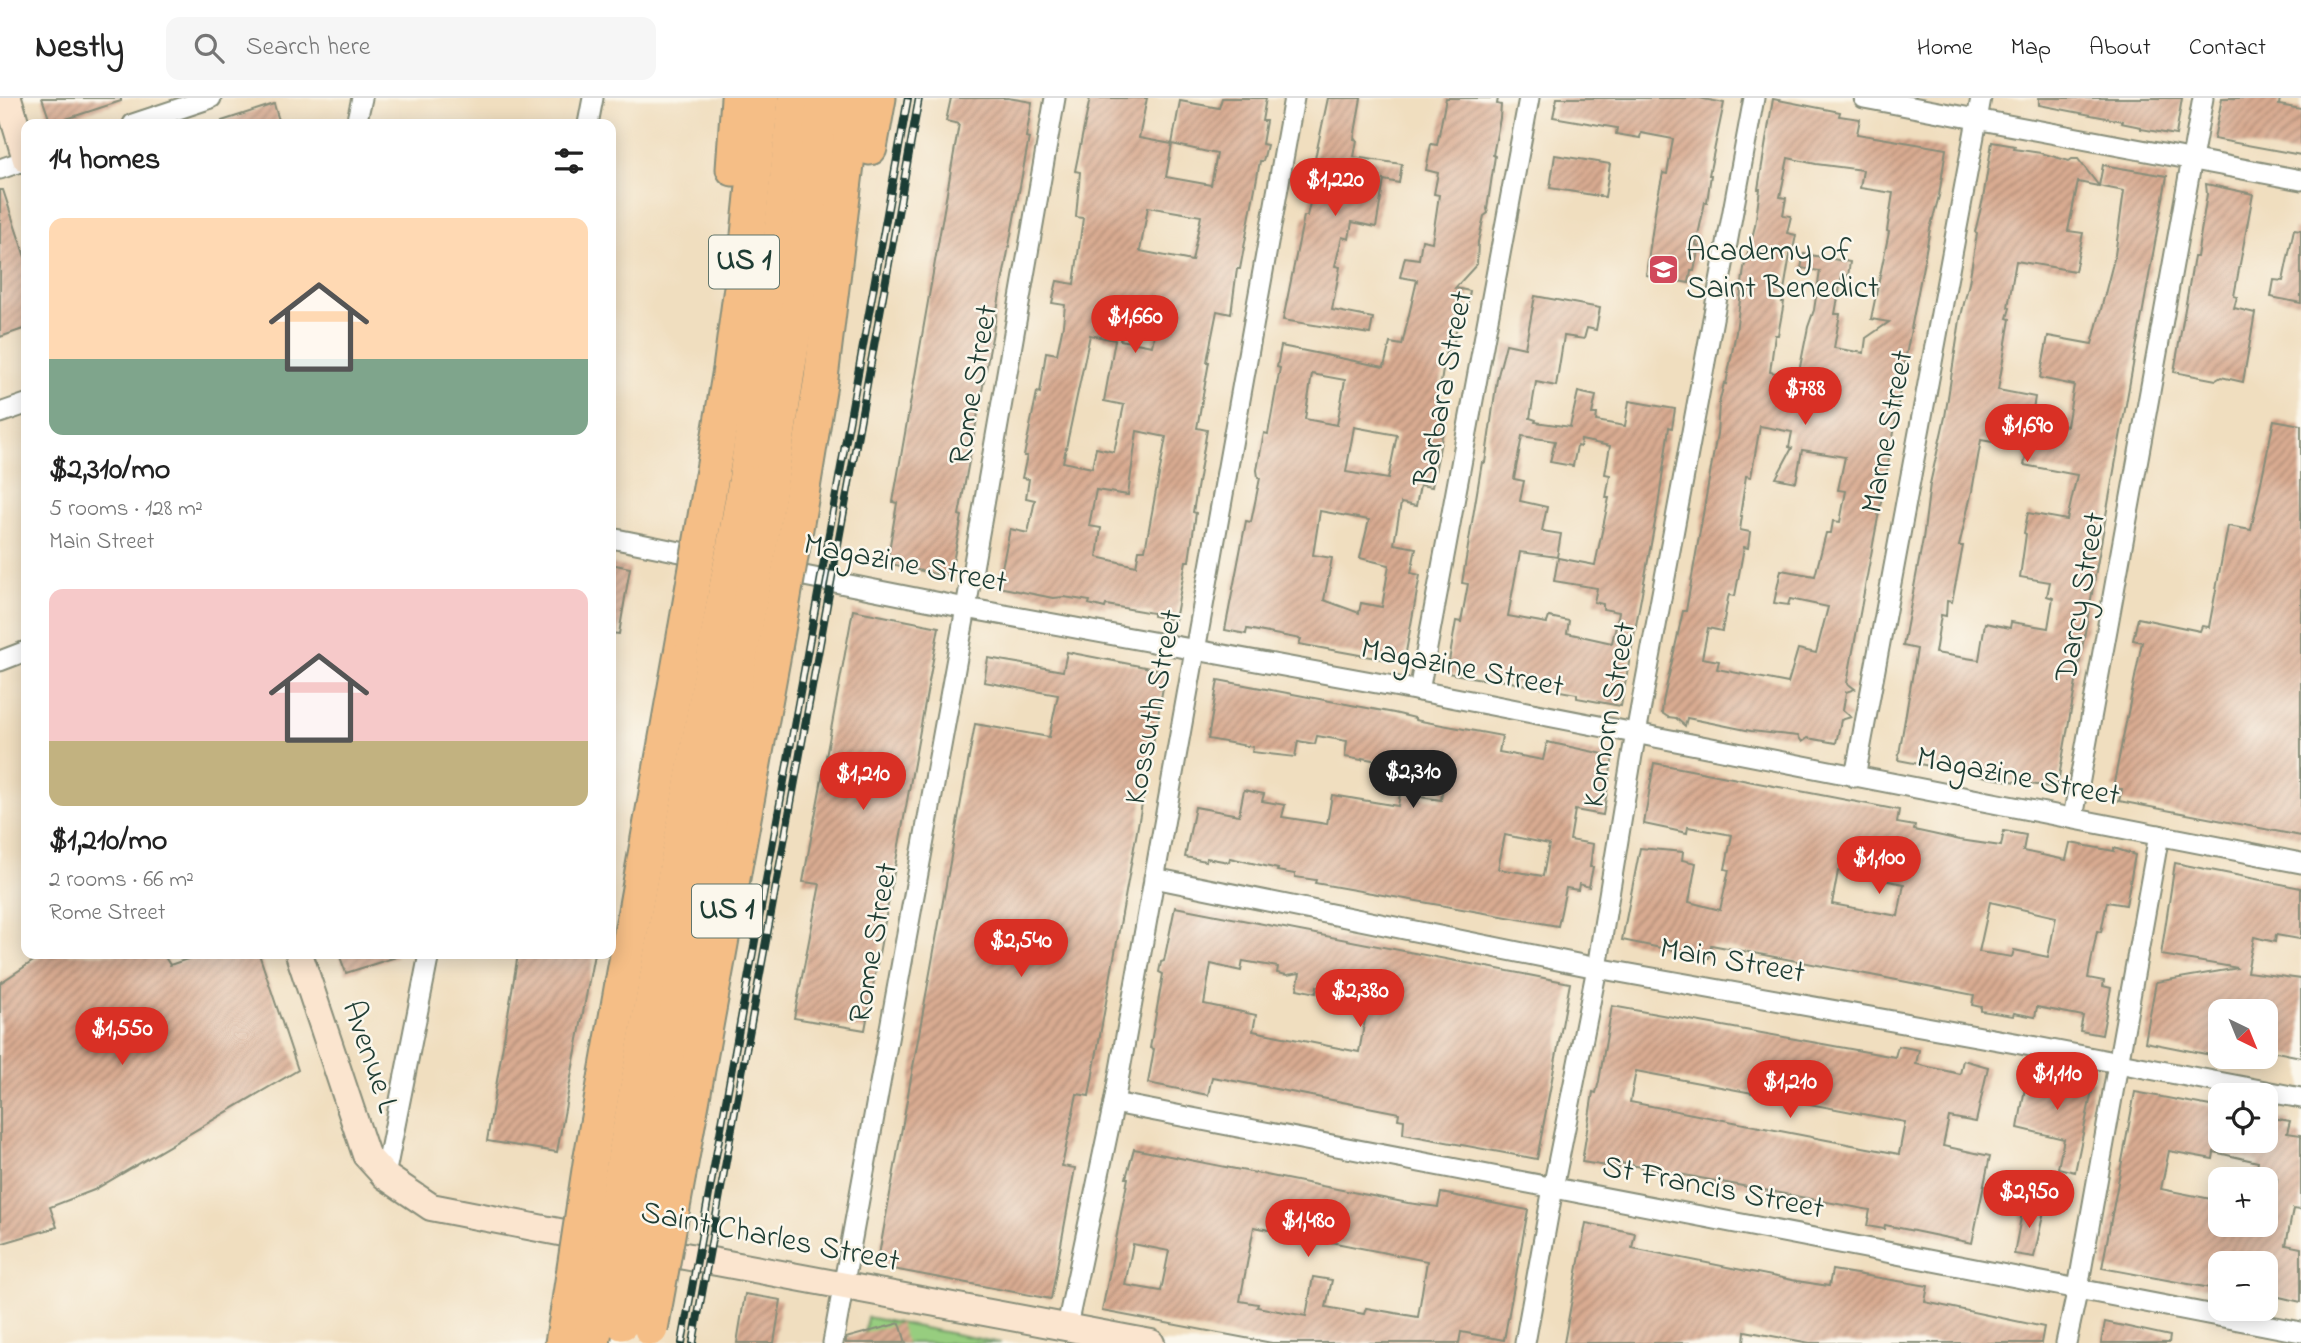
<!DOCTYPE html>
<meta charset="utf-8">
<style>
:root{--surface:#fff;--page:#f6f6f6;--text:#222;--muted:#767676;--line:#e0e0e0;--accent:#d93025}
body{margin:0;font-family:"Indie Flower",sans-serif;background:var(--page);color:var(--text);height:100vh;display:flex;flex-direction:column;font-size:26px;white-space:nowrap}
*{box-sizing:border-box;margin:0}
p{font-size:23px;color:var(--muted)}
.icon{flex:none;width:38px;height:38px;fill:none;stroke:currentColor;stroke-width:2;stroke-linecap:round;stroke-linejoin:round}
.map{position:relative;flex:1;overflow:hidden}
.side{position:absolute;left:21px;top:21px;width:595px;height:840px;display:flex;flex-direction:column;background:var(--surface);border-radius:14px;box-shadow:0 4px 18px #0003}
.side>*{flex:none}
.needle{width:46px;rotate:137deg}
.buttons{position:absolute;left:2208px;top:901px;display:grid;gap:14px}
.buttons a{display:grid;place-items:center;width:70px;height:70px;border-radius:14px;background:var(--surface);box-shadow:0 4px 18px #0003;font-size:35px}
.price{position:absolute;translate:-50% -60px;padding:0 16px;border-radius:24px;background:var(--accent);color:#fff;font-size:23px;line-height:46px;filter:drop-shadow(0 2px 4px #0008)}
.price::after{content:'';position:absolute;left:50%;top:42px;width:21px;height:16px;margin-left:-10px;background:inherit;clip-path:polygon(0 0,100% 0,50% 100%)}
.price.selected{background:#222;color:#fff}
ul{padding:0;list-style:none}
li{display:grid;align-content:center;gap:14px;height:371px;padding:0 28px}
li span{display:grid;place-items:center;height:217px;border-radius:14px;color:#555}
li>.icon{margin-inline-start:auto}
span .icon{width:126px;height:126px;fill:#fffc;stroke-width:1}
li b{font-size:30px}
h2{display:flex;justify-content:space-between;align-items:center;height:84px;padding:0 28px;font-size:30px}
header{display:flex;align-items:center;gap:42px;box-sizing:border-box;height:98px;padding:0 35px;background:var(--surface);border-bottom:2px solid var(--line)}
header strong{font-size:33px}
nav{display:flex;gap:38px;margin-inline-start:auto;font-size:24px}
.search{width:490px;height:63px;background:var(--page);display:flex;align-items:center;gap:18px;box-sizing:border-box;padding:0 24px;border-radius:14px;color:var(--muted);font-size:26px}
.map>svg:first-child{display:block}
.park{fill:#97cd7f;stroke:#5b855a;stroke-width:2}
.building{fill:url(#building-hatch);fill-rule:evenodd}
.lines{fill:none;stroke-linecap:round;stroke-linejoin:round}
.street-casing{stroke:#888e7a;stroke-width:23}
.secondary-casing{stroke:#888e7a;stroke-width:30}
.highway-casing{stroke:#888e7a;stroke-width:37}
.street{stroke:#fff;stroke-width:19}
.secondary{stroke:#fbe5cf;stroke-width:26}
.highway{stroke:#f5be86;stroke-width:33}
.rail-casing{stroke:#1f3d34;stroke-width:8}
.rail{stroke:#fbf7ec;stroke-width:5;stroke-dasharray:16;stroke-linecap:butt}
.highway-bridge-casing{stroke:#888e7a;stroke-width:37;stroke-linecap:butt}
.highway-bridge{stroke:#f5be86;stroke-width:33}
.labels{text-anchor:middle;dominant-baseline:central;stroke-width:5;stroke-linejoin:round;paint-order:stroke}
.shield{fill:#fbf7ec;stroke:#61756b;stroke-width:2}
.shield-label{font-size:30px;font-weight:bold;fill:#1f3d34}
.poi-label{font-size:32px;fill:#1f3d34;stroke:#fbf7ec;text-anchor:start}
.street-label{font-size:32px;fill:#1f3d34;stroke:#fbf7ec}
</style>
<header>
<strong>Nestly</strong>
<div class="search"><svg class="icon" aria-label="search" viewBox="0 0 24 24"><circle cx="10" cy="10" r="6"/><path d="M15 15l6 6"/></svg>Search here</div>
<nav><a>Home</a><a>Map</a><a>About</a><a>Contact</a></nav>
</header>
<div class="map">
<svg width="2301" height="1245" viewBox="0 0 2301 1245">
<defs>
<pattern id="building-hatch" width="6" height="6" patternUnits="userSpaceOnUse" patternTransform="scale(1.75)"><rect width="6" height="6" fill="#d9ab91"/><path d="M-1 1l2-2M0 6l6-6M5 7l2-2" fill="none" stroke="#af8c77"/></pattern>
</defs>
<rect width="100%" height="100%" fill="#fbf7ec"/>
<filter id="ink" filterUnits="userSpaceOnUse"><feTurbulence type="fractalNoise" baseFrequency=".0143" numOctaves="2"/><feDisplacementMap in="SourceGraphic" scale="14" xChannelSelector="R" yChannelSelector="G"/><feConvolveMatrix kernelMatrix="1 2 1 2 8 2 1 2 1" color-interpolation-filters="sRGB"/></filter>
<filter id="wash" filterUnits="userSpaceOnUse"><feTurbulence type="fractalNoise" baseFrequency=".00686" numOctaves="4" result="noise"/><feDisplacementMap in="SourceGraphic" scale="28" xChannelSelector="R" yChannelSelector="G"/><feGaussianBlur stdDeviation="1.57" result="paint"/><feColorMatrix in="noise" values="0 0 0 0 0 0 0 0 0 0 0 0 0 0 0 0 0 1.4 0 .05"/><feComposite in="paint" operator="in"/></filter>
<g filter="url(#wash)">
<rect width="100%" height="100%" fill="#f0debf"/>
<polygon class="park" points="867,1219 1001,1245 863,1245"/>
<g id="blocks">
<g class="building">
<polygon points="42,0 121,0 121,3 51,26"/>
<polygon points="951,0 1008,0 1032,4 1026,39 1029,40 959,417 962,418 951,474 944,478 887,465 897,405 893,404 959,26 946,23"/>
<path d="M1090 0H1147L1139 40 1172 46 1180 3 1219 10 1222 0H1266L1262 23H1266L1262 46 1267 47 1263 63H1260L1240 171H1237L1231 216 1217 213 1208 258 1207 264H1209L1197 330 1207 332 1193 414 1196 415 1189 463H1186L1175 522 1153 518V515L1106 507 1105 510 1089 506 1090 503 1064 499 1053 500 998 489 1010 431 1028 435 1035 402 1026 400 1029 381 1022 380 1027 358H1024L1037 294 1040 295 1046 254 1057 256 1063 227 1065 207 1052 205 1057 183 1074 186 1083 120 1076 119 1080 74 1075 73ZM1172 46 1217 56 1211 87 1166 79ZM1148 109 1201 118 1192 163 1140 153ZM1128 200 1160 206 1152 248 1120 242ZM1090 237 1115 242 1104 303 1124 307 1114 354 1096 350 1092 370 1063 364ZM1137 333 1166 339 1145 452H1139L1136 468 1097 459 1101 430 1089 428 1096 392 1128 397Z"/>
<polygon points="1328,0 1361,0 1354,41 1357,42 1354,59 1402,66 1399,85 1384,82 1376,129 1352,124 1349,141 1342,139 1335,168 1340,169 1332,212 1373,220 1370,236 1283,222 1304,118 1307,118 1317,74 1314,73 1314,65"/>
<path d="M1446 0H1498L1497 6 1501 7 1500 20 1493 57 1495 58 1487 111 1488 115 1484 118 1478 144 1477 166 1455 190 1470 193 1466 213 1460 212 1452 254 1446 253 1436 316 1446 318 1432 389 1420 387 1416 408 1401 405 1394 446 1416 450 1411 475 1420 477 1404 565 1299 546 1301 541 1247 531 1246 536 1225 532 1246 423 1251 424 1260 380 1258 379 1257 372 1264 335 1268 336 1280 270 1277 269 1281 248 1384 269 1390 245 1402 247 1417 182 1400 179 1405 159 1419 161 1422 142 1432 144 1439 97 1434 96 1438 75 1426 72 1431 46 1437 47ZM1312 276 1345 282 1337 327 1305 321ZM1354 329 1397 337 1388 381 1346 374ZM1320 413 1369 422 1360 460 1389 467 1382 509 1361 505 1359 515 1324 502 1332 460 1313 457Z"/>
<polygon points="1557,0 1699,0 1724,5 1709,77 1711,77 1707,104 1705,104 1696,147 1699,148 1694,173 1691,173 1689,185 1646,177 1656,107 1663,75 1667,76 1673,41 1641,35 1640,40 1616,36 1617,30 1553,19"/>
<polygon points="2039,0 2182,0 2176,37 2141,31 2141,29 2121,25 2122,23 2039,7"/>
<polygon points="2222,0 2280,0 2279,7 2301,11 2301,57 2214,41"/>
<path d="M1773 1 1840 14 1839 18 1860 21 1857 36 1946 51 1939 98 1930 131 1901 284 1894 334 1847 585 1855 591 1846 594 1843 612 1851 619 1841 622 1836 645 1808 640 1802 644 1798 638 1751 633 1687 620 1685 628 1676 620 1668 619 1662 615 1663 604 1683 513H1686L1717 336 1719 306 1724 285 1726 286 1736 234 1744 170 1755 128 1760 91H1758ZM1788 60 1816 66 1863 72 1860 90 1893 95 1887 133 1889 134 1871 221 1889 224 1866 240 1864 255 1834 250 1840 216H1835L1842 177 1848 178 1850 164 1804 156 1801 170 1820 173 1814 212 1808 229 1798 279 1770 274 1775 237H1778L1784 204H1782L1791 151 1793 152 1796 137 1787 135 1791 118 1783 117 1786 100 1780 99ZM1760 328 1792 334 1789 349 1792 350 1776 380 1796 384 1802 352 1845 359 1838 392 1846 393 1840 424 1833 423 1831 435H1826L1815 478 1781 472 1774 505 1788 507 1790 501 1828 509 1816 555 1798 551 1788 585 1717 571 1719 563 1702 560 1708 530 1722 533 1728 500 1729 497 1735 498 1744 449 1748 450 1750 434 1740 432 1742 418H1740L1746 378 1751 379Z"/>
<polygon points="274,6 280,26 223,26 222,23"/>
<path d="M1992 44 2015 48 2014 51 2041 55 2069 63 2072 61H2078L2099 88 2103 67 2167 78 2057 690 1990 680 1956 671V673L1898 662 1917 551 1903 548 1923 441 1930 386 1945 319 1960 222 1969 185 1977 135 1975 134 1983 101ZM2078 84 2124 93 2115 157 2092 246 2048 238 2040 280 2074 287 2067 328 2031 323 2035 299 1998 292 2010 221 2007 220 2010 210 2008 209 2016 163 2075 173 2083 135 2068 133ZM1981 342 2028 350 2024 367 2077 377 2067 422 2028 415 2024 435 2026 436 2020 479 2050 484 2047 498 2053 500 2048 530 2011 524 2010 530 1985 525 1979 562 1935 555 1941 517 1946 518 1947 503 1952 504 1963 448H1959L1972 393Z"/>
<polygon points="1555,57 1610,66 1605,99 1550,90"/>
<polygon points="2206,86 2253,96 2234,198 2237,199 2234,210 2255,215 2243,284 2221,279 2216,282 2174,274 2194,159 2197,159 2207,96"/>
<polygon points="0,92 3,92 26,162 26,230 0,239"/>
<polygon points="2294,131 2301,132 2301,205 2271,199 2274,182 2283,183"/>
<path d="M1535 198 1600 210 1596 232 1587 230 1584 241 1564 238 1556 288 1536 284 1530 320 1536 322 1535 324 1570 329 1578 294 1596 298 1592 316H1597L1596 323 1625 328 1629 303 1675 311 1672 330 1669 329 1658 408 1621 608 1577 600V596L1488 580V582L1447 575 1456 523 1461 524 1468 486 1462 485 1482 364 1485 365 1497 281 1506 246 1525 250ZM1522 338 1555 343 1550 364 1573 368 1577 348 1580 349 1581 342 1610 348 1605 376 1610 377 1606 400H1609L1595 467 1558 460 1554 483 1597 490 1594 504 1603 506V511L1619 514 1612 545 1567 535 1569 523 1549 519 1547 525 1508 518 1520 454 1557 459 1561 436 1542 433 1547 409 1520 403 1524 383 1514 381Z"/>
<polygon points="2274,322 2301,327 2301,738 2119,703 2122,691 2113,690 2142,544 2133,542 2138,520 2200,533 2202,528 2209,529 2228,428 2251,432"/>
<polygon points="611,466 630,470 619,536 611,535"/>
<polygon points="853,512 939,529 865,932 794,920 820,786 803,784"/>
<polygon points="1067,554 1166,573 1089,998 1077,996 1062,1068 1075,1070 1051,1201 877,1168 975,626 1049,639 1058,597 984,584 988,560 1063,573"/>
<path d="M1218 582 1394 615 1415 620V622L1502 638 1499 654 1543 662 1547 644 1613 658 1603 717 1575 712 1570 742 1593 746 1590 769H1593L1589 789 1579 786 1578 792 1566 790 1558 828 1315 785 1316 782 1295 779V776L1277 773 1278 771 1230 760 1229 764 1206 760V763L1185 759 1195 709 1239 717 1244 692 1264 696 1262 703 1285 707 1282 719 1327 726 1332 697 1398 708 1400 696 1441 702 1445 676 1362 660V662L1345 659 1347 643 1317 638 1315 646 1298 643 1295 659 1252 654 1253 649 1208 641ZM1505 737 1549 746 1543 778 1498 771Z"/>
<path d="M1654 665 1899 712 1897 725 1915 728 1914 732 1960 742 2001 748 2004 733 2026 737 2023 753 2066 762 2070 745 2114 753V750L2135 757 2126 807 2107 804 2101 834 2097 833 2088 880 2104 883 2103 888 2111 890 2102 937 2080 933 2083 918 2037 909 2035 919 2014 915 2013 918 1981 913V909L1972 907 1974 897 1876 878 1711 847 1709 860 1622 842 1640 750 1683 754 1682 762 1696 765 1689 804 1720 812 1729 772 1725 771 1732 737 1688 729 1687 735 1644 726ZM1838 773 1904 786 1898 818 1832 806ZM1990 804 2056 819 2048 859 2014 852 2012 859 1979 854Z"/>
<polygon points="2175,765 2301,790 2301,838 2299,841 2276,837 2275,844 2254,839 2247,874 2301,881 2301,959 2266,952 2266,914 2221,914 2221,959 2145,944 2156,884 2238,870 2161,857"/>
<path d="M1175 809 1570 885 1537 1061 1403 1036 1404 1022 1398 1021 1399 1015 1224 981 1212 979 1208 997 1148 985 1154 951 1150 950 1163 876 1159 874 1161 864 1164 863ZM1243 863 1278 869 1277 875 1287 877 1300 875 1297 891 1316 895 1317 888 1369 900 1359 954 1253 933 1256 917 1204 906 1211 866 1241 873Z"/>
<polygon points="44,856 163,856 170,867 202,856 259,856 298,972 94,1092 50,1109 57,1129 0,1146 0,885"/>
<polygon points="339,856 396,856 396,859 346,875"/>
<polygon points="518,856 594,856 557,1054 487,1043"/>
<path d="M1612 908 1895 959 1898 948 1919 952 1916 966 1960 976 1963 962 1988 969 1976 1024 1949 1019 1943 1048 1990 1058 1972 1145 1885 1127 1884 1131 1867 1128 1870 1112 1620 1065 1619 1070 1582 1064 1593 994 1596 995 1599 983ZM1636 973 1905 1024 1899 1056 1630 1004Z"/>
<polygon points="2028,973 2051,978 2051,976 2094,983 2075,1074 2058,1070 2064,1041 2018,1030"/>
<path d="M2135 994 2221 1010V1043H2266V1019L2290 1023 2287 1035 2301 1037V1112L2293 1111 2286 1147 2301 1150V1204L2266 1196V1166H2221V1192L2102 1170ZM2169 1053 2213 1061 2214 1054 2258 1064 2256 1075 2266 1077V1080L2277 1081 2270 1113 2266 1112V1127H2221V1103L2161 1091Z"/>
<path d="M1134 1051 1408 1105 1438 1109 1441 1095 1528 1112 1504 1242 1461 1234 1459 1245H1272L1102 1213 1128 1080H1126ZM1254 1129 1427 1163 1418 1219 1366 1210 1364 1216 1326 1209 1332 1182 1313 1179 1306 1218 1257 1209 1258 1206 1240 1203ZM1133 1146 1169 1153 1161 1193 1125 1187Z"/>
<polygon points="2024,1104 2045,1108 2034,1159 2014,1156"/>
<polygon points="1586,1125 1635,1135 1632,1150 1797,1183 1829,1188 1832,1172 1928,1188 1925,1204 2044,1229 2041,1245 1810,1245 1745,1233 1744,1245 1564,1245"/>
<polygon points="745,1196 781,1202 774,1245 737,1245"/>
<polygon points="2105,1224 2170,1238 2169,1245 2101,1245"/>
<polygon points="900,1225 906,1245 846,1245 846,1240"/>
</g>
</g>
</g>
<g filter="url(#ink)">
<use href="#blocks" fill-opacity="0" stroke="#888e7a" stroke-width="2"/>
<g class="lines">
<defs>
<g id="street">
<polyline points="1864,0 2301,82"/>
<polyline points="133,26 211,0"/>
<polyline points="356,26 362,0"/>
<polyline points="588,26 593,0"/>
<polyline points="0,71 26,62"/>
<polyline points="0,315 26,306"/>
<polyline points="611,440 705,459"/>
<polyline points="779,473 966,510 1399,589 2301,765"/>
<polyline points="0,563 26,553"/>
<polyline points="1419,593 1529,0"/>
<polyline points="1855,679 1981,0"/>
<polyline points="2073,720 2203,0"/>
<polyline points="1154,780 1597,870 2015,945 2301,1000"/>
<polyline points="1114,1005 2301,1234"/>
<polyline points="385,1078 429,856"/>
<polyline points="1067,1228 1114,1005 1294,0"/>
<polyline points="833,1245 966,510 1055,0"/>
<polyline points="1525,1245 1553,1090 1597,870 1632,657 1754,0"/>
<polyline points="2066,1245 2078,1190 2159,737"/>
</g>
<g id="secondary">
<polyline points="8,0 26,61"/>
<polyline points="299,856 366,1057 385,1078 431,1109 595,1141"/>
<polyline points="647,1151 1151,1245"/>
</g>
<g id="highway">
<polyline points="870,50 879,0"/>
<polyline points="733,71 738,0"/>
<polyline points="712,378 730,271 748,137 762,0"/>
<polyline points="745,384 780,143 795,0"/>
<polyline points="770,390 800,196 824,0"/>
<polyline points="802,396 821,280 855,0"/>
<polyline points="591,1059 685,533"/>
<polyline points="623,1066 717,539"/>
<polyline points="648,1071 743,545"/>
<polyline points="679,1076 775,550"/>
<polyline points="562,1245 567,1216"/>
<polyline points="593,1245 597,1221"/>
</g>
</defs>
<use href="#street" class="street-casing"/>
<use href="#secondary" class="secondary-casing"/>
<use href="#highway" class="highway-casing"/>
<use href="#street" class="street"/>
<use href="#secondary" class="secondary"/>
<use href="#highway" class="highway"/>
<defs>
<g id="rail">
<polyline points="682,1245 908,0"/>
<polyline points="693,1245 919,0"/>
</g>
</defs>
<use href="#rail" class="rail-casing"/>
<use href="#rail" class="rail"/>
<defs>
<g id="highway-bridge">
<polyline points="685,533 712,378"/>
<polyline points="717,539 745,384"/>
<polyline points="743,545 770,390"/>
<polyline points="775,550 802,396"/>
<polyline points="567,1216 591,1059"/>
<polyline points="597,1221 623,1066"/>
<polyline points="622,1225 648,1071"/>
<polyline points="651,1231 679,1076"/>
</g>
</defs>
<use href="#highway-bridge" class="highway-bridge-casing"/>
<use href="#highway-bridge" class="highway-bridge"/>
</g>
</g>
<defs>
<symbol id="school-square" viewBox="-11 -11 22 22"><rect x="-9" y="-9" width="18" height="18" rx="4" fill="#d1495b" stroke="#fbf7ec"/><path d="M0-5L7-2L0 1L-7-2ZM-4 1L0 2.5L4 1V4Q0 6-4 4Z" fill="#fff"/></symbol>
</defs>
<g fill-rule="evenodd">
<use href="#school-square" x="1646" y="154" width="35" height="35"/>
</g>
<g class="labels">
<g class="shield">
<rect x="709" y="137.5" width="70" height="53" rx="5"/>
<rect x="692" y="786.5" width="70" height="53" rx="5"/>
</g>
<g class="shield-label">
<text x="744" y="164">US 1</text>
<text x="727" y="813">US 1</text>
</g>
<g class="poi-label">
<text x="1686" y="154">Academy of<tspan x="1686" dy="37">Saint Benedict</tspan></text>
</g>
<g class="street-label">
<text transform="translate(975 287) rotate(-80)">Rome Street</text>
<text transform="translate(1445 291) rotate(-79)">Barbara Street</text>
<text transform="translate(1889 334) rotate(-79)">Marne Street</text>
<text transform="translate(905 467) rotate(11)">Magazine Street</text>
<text transform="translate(2082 499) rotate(-80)">Darcy Street</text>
<text transform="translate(1462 571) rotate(11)">Magazine Street</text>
<text transform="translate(1155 609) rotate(-79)">Kossuth Street</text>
<text transform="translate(1611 617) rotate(-80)">Komorn Street</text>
<text transform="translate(2018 680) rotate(11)">Magazine Street</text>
<text transform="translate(875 845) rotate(-80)">Rome Street</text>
<text transform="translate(1732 864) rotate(10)">Main Street</text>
<text transform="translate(369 959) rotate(71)">Avenue L</text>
<text transform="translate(1713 1091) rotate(11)">St Francis Street</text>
<text transform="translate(770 1140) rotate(11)">Saint Charles Street</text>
</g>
</g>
</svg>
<div class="buttons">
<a><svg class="needle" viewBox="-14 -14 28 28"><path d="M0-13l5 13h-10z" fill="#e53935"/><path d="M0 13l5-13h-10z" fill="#767676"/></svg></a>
<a><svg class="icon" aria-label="locate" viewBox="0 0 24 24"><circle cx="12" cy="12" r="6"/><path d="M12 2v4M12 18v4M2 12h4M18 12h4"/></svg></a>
<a>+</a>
<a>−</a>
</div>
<b class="price" style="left:1335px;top:120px">$1,220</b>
<b class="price" style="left:1135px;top:257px">$1,660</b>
<b class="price" style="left:1805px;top:329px">$788</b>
<b class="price" style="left:2027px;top:366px">$1,690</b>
<b class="price selected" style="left:1413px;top:712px">$2,310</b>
<b class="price" style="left:863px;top:714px">$1,210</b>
<b class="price" style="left:1879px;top:798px">$1,100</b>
<b class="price" style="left:1021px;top:881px">$2,540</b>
<b class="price" style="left:1360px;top:931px">$2,380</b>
<b class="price" style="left:122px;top:969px">$1,550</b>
<b class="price" style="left:2057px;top:1014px">$1,110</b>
<b class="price" style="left:1790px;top:1022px">$1,210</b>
<b class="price" style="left:2029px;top:1132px">$2,950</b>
<b class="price" style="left:1308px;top:1161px">$1,480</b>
<section class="side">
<h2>14 homes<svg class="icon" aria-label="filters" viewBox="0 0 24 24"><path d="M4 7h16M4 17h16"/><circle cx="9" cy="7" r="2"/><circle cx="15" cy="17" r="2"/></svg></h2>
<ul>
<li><span style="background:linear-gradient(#ffd9b3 65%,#7fa58c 0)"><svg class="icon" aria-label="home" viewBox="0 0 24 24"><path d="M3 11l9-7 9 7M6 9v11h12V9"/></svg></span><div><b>$2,310/mo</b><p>5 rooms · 128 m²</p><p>Main Street</p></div></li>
<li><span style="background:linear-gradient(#f6c9c9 70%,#c2b280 0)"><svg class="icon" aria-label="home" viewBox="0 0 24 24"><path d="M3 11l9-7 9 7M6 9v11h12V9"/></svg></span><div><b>$1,210/mo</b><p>2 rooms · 66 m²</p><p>Rome Street</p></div></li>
</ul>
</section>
</div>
